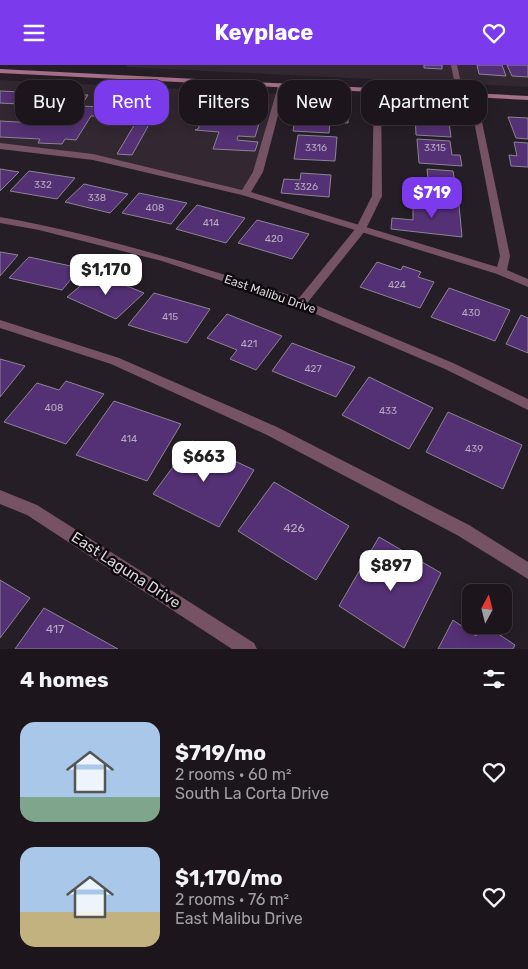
<!DOCTYPE html>
<meta charset="utf-8">
<style>
:root{--surface:#1c161c;--page:#251f25;--text:#f1f3f6;--muted:#a09fa3;--line:#3a353b;--accent:#7c3aed}
body{margin:0;font-family:Rubik,sans-serif;background:var(--page);color:var(--text);height:100vh;display:flex;flex-direction:column;font-size:19px;white-space:nowrap}
*{box-sizing:border-box;margin:0}
p{font-size:16px;color:var(--muted)}
.icon{flex:none;width:28px;height:28px;fill:none;stroke:currentColor;stroke-width:2;stroke-linecap:round;stroke-linejoin:round}
.map{position:relative;height:584px;overflow:hidden}
.details{display:flex;flex-direction:column;background:var(--surface);flex:1}
.details>*{flex:none}
.banner{position:absolute;left:15px;top:15px;width:499px;height:45px;display:flex;gap:10px}
.needle{width:32px;rotate:7deg}
.tools{position:absolute;left:462px;top:519px;display:grid;gap:10px}
.tools a{display:grid;place-items:center;width:50px;height:50px;border-radius:10px;background:var(--surface);box-shadow:0 2px 12px #0003,0 0 0 1px var(--line);font-size:25px}
.price{position:absolute;translate:-50% -42px;padding:0 11px;border-radius:10px;background:#fff;color:#222;font-size:16px;line-height:32px;filter:drop-shadow(0 1px 2px #0008)}
.price::after{content:'';position:absolute;left:50%;top:30px;width:15px;height:11px;margin-left:-8px;background:inherit;clip-path:polygon(0 0,100% 0,50% 100%)}
.price.active{background:var(--accent);color:#fff}
ul{padding:0;list-style:none}
li{display:flex;align-items:center;gap:15px;height:125px;padding:0 20px}
li span{display:grid;place-items:center;flex:none;width:140px;height:100px;border-radius:15px;color:#555}
li>.icon{margin-inline-start:auto}
span .icon{width:60px;height:60px;fill:#fffc;stroke-width:1}
li b{font-size:21px}
h2{display:flex;justify-content:space-between;align-items:center;height:60px;padding:0 20px;font-size:21px}
.chip{padding:0 18px;border-radius:15px;background:var(--surface);box-shadow:0 2px 12px #0003,0 0 0 1px var(--line);font-size:18px;line-height:45px}
.chip.active{background:var(--accent);color:#fff}
header{display:flex;justify-content:space-between;align-items:center;height:65px;padding:0 20px;background:var(--accent);color:#fff;font-size:22px;font-weight:700}
.map>svg:first-child{display:block}
.built{fill:#332732}
.building{fill:#543074;stroke:#8b8591}
.lines{fill:none;stroke-linecap:round;stroke-linejoin:round}
.lane{fill:#765364;fill-rule:evenodd}
.street{fill:#765364;fill-rule:evenodd}
.secondary{fill:#a66f8a;fill-rule:evenodd}
.labels{text-anchor:middle;dominant-baseline:central;stroke-width:5;stroke-linejoin:round;paint-order:stroke}
.number-label{font-size:10px;fill:#b8abc0}
.street-label{font-size:12px;fill:#dad4d9;stroke:#0d090d}
.near-number-label{font-size:12px;fill:#b8abc0}
.near-street-label{font-size:15px;fill:#dad4d9;stroke:#0d090d}
</style>
<header><svg class="icon" aria-label="menu" viewBox="0 0 24 24"><path d="M4 6h16M4 12h16M4 18h16"/></svg>Keyplace<svg class="icon" aria-label="heart" viewBox="0 0 24 24"><path d="M12 20l-8-8c-3-5 5-10 8-4 3-6 11-1 8 4z"/></svg></header>
<div class="map">
<svg width="528" height="584" viewBox="0 0 528 584">
<rect width="100%" height="100%" fill="#261e26"/>
<g class="built">
<polygon points="127,0 528,0 528,22 126,2"/>
<polygon points="0,15 280,29 258,107 245,128 93,92 0,81"/>
</g>
<g class="building">
<polygon points="424,0 442,0 442,4 424,3"/>
<polygon points="477,0 502,0 506,11 479,9"/>
<polygon points="507,0 528,0 528,12 512,11"/>
<polygon points="0,26 88,30 81,41 105,42 100,51 91,51 76,75 65,74 62,79 38,78 40,74 0,72 0,56 53,59 65,43 18,41 20,39 0,38"/>
<polygon points="148,37 161,38 132,90 117,89"/>
<polygon points="189,37 222,38 264,42 255,72 238,71 237,75 258,77 255,86 213,84 219,67 195,65 198,64 206,46 185,45"/>
<polygon points="298,38 348,41 348,58 330,57 329,68 293,66"/>
<polygon points="415,48 448,50 451,72 416,70"/>
<polygon points="508,52 528,53 528,74 516,73"/>
<polygon points="298,70 337,72 335,96 294,94"/>
<polygon points="417,74 450,76 452,90 460,90 462,101 419,98"/>
<polygon points="514,77 528,78 528,102 511,101 509,90 517,91"/>
<polygon points="0,104 19,107 0,126"/>
<polygon points="427,104 453,106 457,129 414,126 413,113 428,114"/>
<polygon points="29,106 75,113 57,134 10,126"/>
<polygon points="301,108 331,110 329,132 281,128 284,114 300,115"/>
<polygon points="84,119 128,129 110,148 65,137"/>
<polygon points="139,128 187,138 171,159 122,148"/>
<polygon points="413,135 459,140 462,172 391,164 392,153 413,155"/>
<polygon points="197,140 245,153 226,178 176,164"/>
<polygon points="257,155 309,169 292,194 238,178"/>
<polygon points="0,187 18,190 0,211"/>
<polygon points="29,192 80,203 62,225 9,213"/>
<polygon points="377,197 401,205 403,201 421,207 418,212 434,217 420,243 360,222"/>
<polygon points="96,208 144,228 116,254 67,232"/>
<polygon points="449,223 510,245 495,276 431,252"/>
<polygon points="154,228 210,244 187,278 128,260"/>
<polygon points="227,249 282,271 256,305 230,294 237,285 207,273"/>
<polygon points="521,250 528,253 528,288 506,279"/>
<polygon points="292,278 355,302 336,332 272,306"/>
<polygon points="0,294 25,301 0,332"/>
<polygon points="369,312 433,343 409,384 342,350"/>
<polygon points="66,316 104,329 66,379 4,357 37,318 59,325"/>
<polygon points="114,336 181,359 147,416 76,390"/>
<polygon points="448,347 522,380 503,424 426,387"/>
<polygon points="192,376 254,405 219,462 153,429"/>
<polygon points="274,417 349,461 316,515 238,466"/>
<polygon points="379,472 441,508 404,583 339,541"/>
<polygon points="0,515 30,533 0,573"/>
<polygon points="44,543 118,584 15,584"/>
<polygon points="453,555 476,571 482,560 485,560 515,580 513,584 438,584"/>
</g>
<g class="lines">
<g class="lane">
<polygon points="451,0 457,0 464,32 457,30"/>
<polygon points="279,18 286,20 263,107 251,127 497,202 500,191 469,30 476,28 510,191 507,205 528,214 528,222 497,209 242,130 93,95 0,84 0,78 93,89 242,125 253,107"/>
<polygon points="0,255 119,293 277,362 469,460 528,497 528,514 457,470 267,370 111,299 0,263"/>
</g>
<g class="street">
<path d="M374 23 381 25 382 131 365 166 308 237 453 298 528 334V345L445 304 297 241 162 196 39 165 0 158V152C102 170 200 202 299 233L356 163 372 131Z"/>
<polygon points="0,425 37,440 254,578 257,584 232,584 27,450 0,439"/>
</g>
<polygon class="secondary" points="0,4 528,31 528,35 0,8"/>
</g>
<g class="labels">
<g class="number-label">
<text x="316" y="83">3316</text>
<text x="435" y="83">3315</text>
<text x="43" y="120">332</text>
<text x="306" y="122">3326</text>
<text x="97" y="133">338</text>
<text x="155" y="143">408</text>
<text x="211" y="158">414</text>
<text x="274" y="174">420</text>
<text x="397" y="220">424</text>
<text x="471" y="248">430</text>
<text x="170" y="252">415</text>
<text x="249" y="279">421</text>
<text x="313" y="304">427</text>
<text x="54" y="343">408</text>
<text x="388" y="346">433</text>
<text x="129" y="374">414</text>
<text x="474" y="384">439</text>
</g>
<g class="street-label">
<text transform="translate(270 229) rotate(19)">East Malibu Drive</text>
</g>
<g class="near-number-label">
<text x="294" y="463">426</text>
<text x="55" y="564">417</text>
</g>
<g class="near-street-label">
<text transform="translate(126 505) rotate(33)">East Laguna Drive</text>
</g>
</g>
</svg>
<div class="tools">
<a><svg class="needle" viewBox="-14 -14 28 28"><path d="M0-13l5 13h-10z" fill="#e53935"/><path d="M0 13l5-13h-10z" fill="#a09fa3"/></svg></a>
</div>
<b class="price active" style="left:432px;top:154px">$719</b>
<b class="price" style="left:106px;top:231px">$1,170</b>
<b class="price" style="left:204px;top:418px">$663</b>
<b class="price" style="left:391px;top:527px">$897</b>
<div class="banner">
<a class="chip">Buy</a>
<a class="chip active">Rent</a>
<a class="chip">Filters</a>
<a class="chip">New</a>
<a class="chip">Apartment</a>
</div>
</div>
<section class="details">
<h2>4 homes<svg class="icon" aria-label="filters" viewBox="0 0 24 24"><path d="M4 7h16M4 17h16"/><circle cx="9" cy="7" r="2"/><circle cx="15" cy="17" r="2"/></svg></h2>
<ul>
<li><span style="background:linear-gradient(#a9c7e8 75%,#7fa58c 0)"><svg class="icon" aria-label="home" viewBox="0 0 24 24"><path d="M3 11l9-7 9 7M6 9v11h12V9"/></svg></span><div><b>$719/mo</b><p>2 rooms · 60 m²</p><p>South La Corta Drive</p></div><svg class="icon" aria-label="heart" viewBox="0 0 24 24"><path d="M12 20l-8-8c-3-5 5-10 8-4 3-6 11-1 8 4z"/></svg></li>
<li><span style="background:linear-gradient(#a9c7e8 65%,#c2b280 0)"><svg class="icon" aria-label="home" viewBox="0 0 24 24"><path d="M3 11l9-7 9 7M6 9v11h12V9"/></svg></span><div><b>$1,170/mo</b><p>2 rooms · 76 m²</p><p>East Malibu Drive</p></div><svg class="icon" aria-label="heart" viewBox="0 0 24 24"><path d="M12 20l-8-8c-3-5 5-10 8-4 3-6 11-1 8 4z"/></svg></li>
</ul>
</section>
